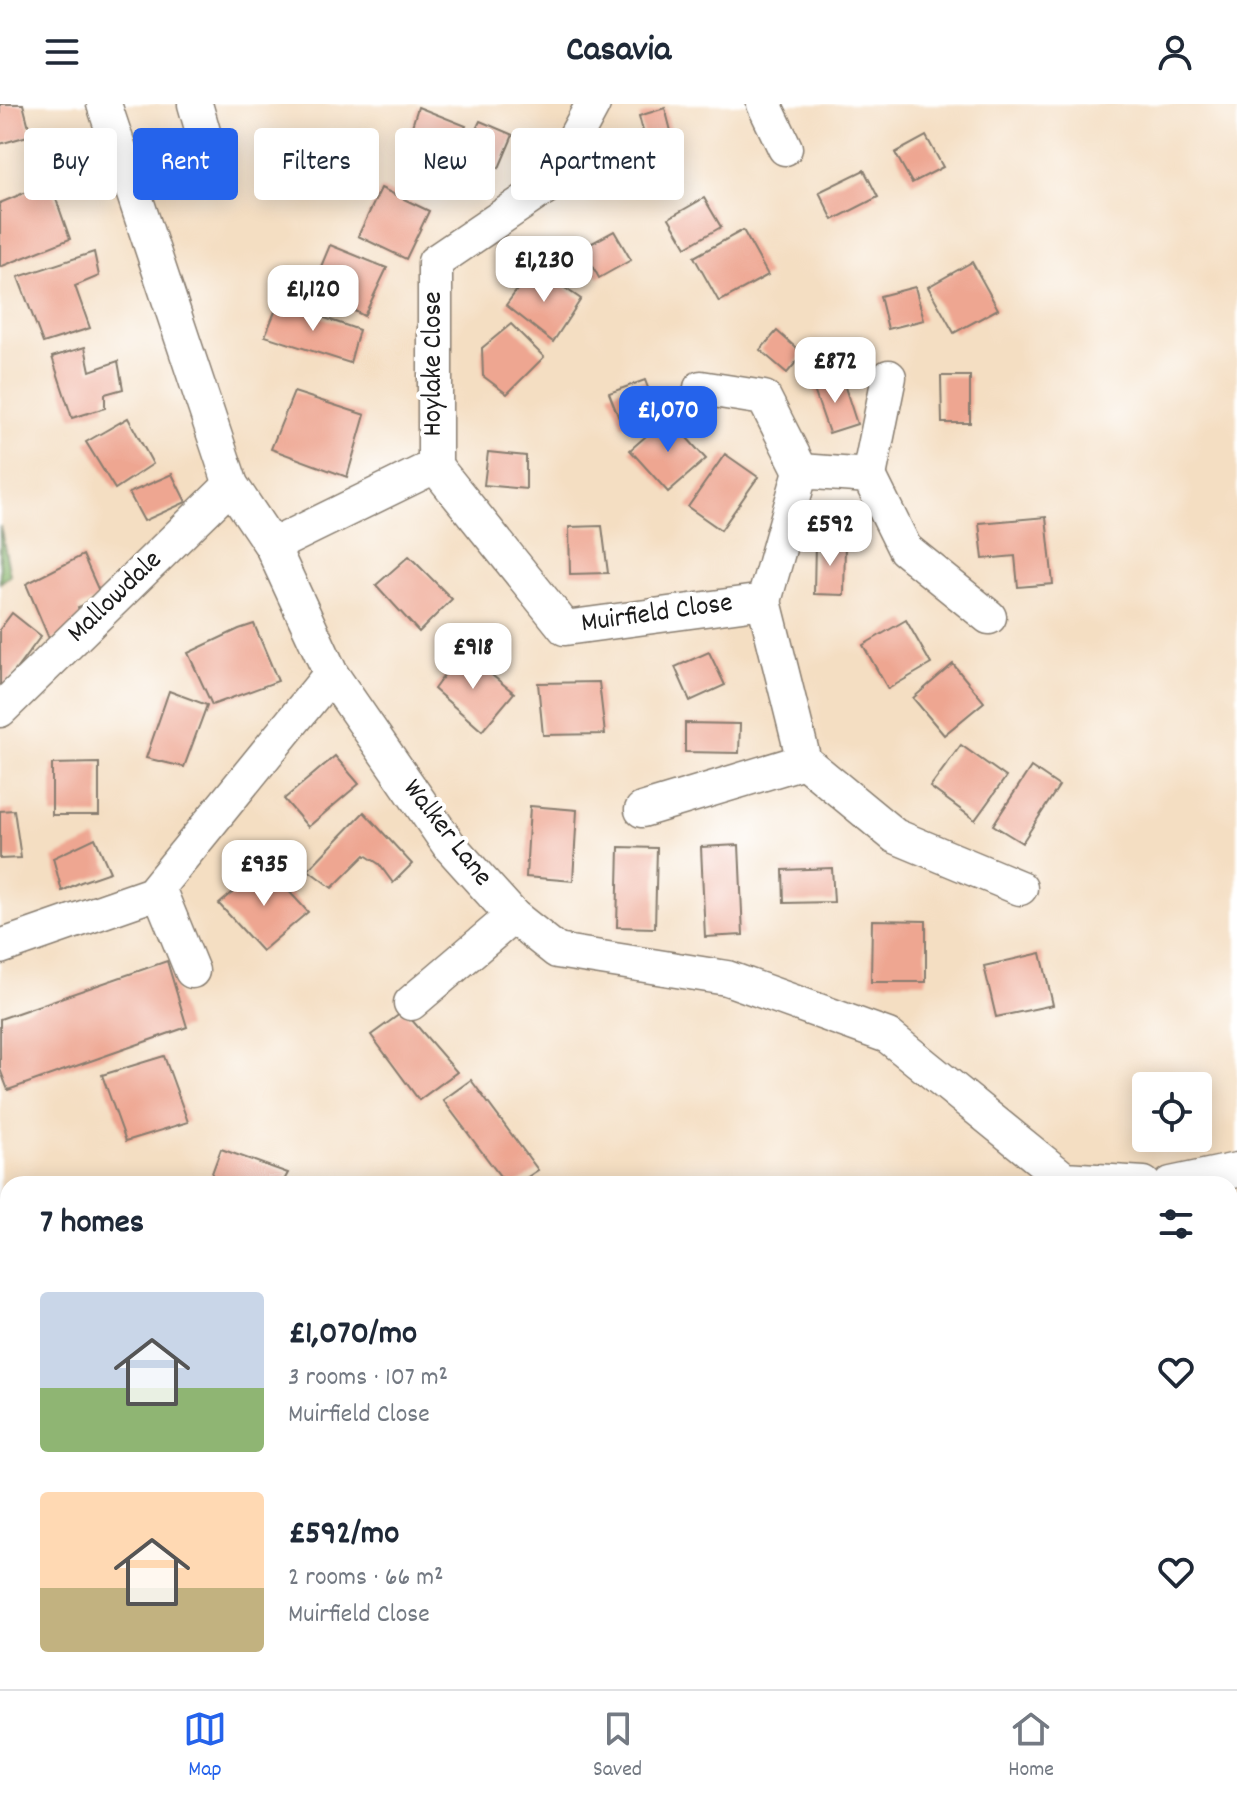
<!DOCTYPE html>
<meta charset="utf-8">
<style>
:root{--surface:#fff;--page:#f6f6f7;--text:#1f2937;--muted:#747a83;--line:#e0e1e3;--accent:#2563eb}
body{margin:0;font-family:Dekko,sans-serif;background:var(--page);color:var(--text);height:100vh;display:flex;flex-direction:column;font-size:30px;white-space:nowrap}
*{box-sizing:border-box;margin:0}
p{font-size:26px;color:var(--muted)}
.icon{flex:none;width:44px;height:44px;fill:none;stroke:currentColor;stroke-width:2;stroke-linecap:round;stroke-linejoin:round}
.map{position:relative;flex:1;overflow:hidden}
.panel{position:absolute;left:0px;top:1072px;width:1238px;height:514px;display:flex;flex-direction:column;background:var(--surface);border-radius:24px 24px 0 0;box-shadow:0 4px 20px #0003}
.panel>*{flex:none}
.banner{position:absolute;left:24px;top:24px;width:800px;height:72px;display:flex;gap:16px}
.fabs{position:absolute;left:1132px;top:968px;display:grid;gap:16px}
.fabs a{display:grid;place-items:center;width:80px;height:80px;border-radius:8px;background:var(--surface);box-shadow:0 4px 20px #0003;font-size:40px}
.price{position:absolute;translate:-50% -68px;padding:0 18px;border-radius:16px;background:#fff;color:#222;font-size:26px;line-height:52px;filter:drop-shadow(0 2px 4px #0008)}
.price::after{content:'';position:absolute;left:50%;top:48px;width:24px;height:18px;margin-left:-12px;background:inherit;clip-path:polygon(0 0,100% 0,50% 100%)}
.price.current{background:var(--accent);color:#fff}
ul{padding:0;list-style:none}
li{display:flex;align-items:center;gap:24px;height:200px;padding:0 40px}
li span{display:grid;place-items:center;flex:none;width:224px;height:160px;border-radius:8px;color:#555}
li>.icon{margin-inline-start:auto}
span .icon{width:96px;height:96px;fill:#fffc;stroke-width:1}
li b{font-size:34px}
h2{display:flex;justify-content:space-between;align-items:center;height:96px;padding:0 40px;font-size:34px}
.pill{padding:0 28px;border-radius:8px;background:var(--surface);box-shadow:0 4px 20px #0003;font-size:28px;line-height:72px}
.pill.current{background:var(--accent);color:#fff}
header{display:flex;justify-content:space-between;align-items:center;height:104px;padding:0 40px;background:var(--surface);font-size:36px;font-weight:800}
.dock{display:flex;justify-content:space-around;align-items:center;height:112px;border-top:2px solid var(--line);background:var(--surface);font-size:22px;color:var(--muted)}
.dock a{display:grid;justify-items:center;gap:4px}
.dock .current{color:var(--accent)}
.map>svg:first-child{display:block}
.forest{fill:#8ab66e;stroke:#536945;stroke-width:2}
.lines{fill:none;stroke-linecap:round;stroke-linejoin:round}
.stream{stroke:#6bb4e3;stroke-width:9}
.building{fill:#eea691}
.minor-casing{stroke:#887d6f;stroke-width:37}
.minor{stroke:#fff;stroke-width:34}
.labels{text-anchor:middle;dominant-baseline:central;stroke-width:8;stroke-linejoin:round;paint-order:stroke}
.street-label{font-size:28px;fill:#1c1c1c;stroke:#fff}
</style>
<header><svg class="icon" aria-label="menu" viewBox="0 0 24 24"><path d="M4 6h16M4 12h16M4 18h16"/></svg>Casavia<svg class="icon" aria-label="person" viewBox="0 0 24 24"><circle cx="12" cy="8" r="4"/><path d="M4 21q1-7 8-7t8 7"/></svg></header>
<div class="map">
<svg width="1237" height="1585" viewBox="0 0 1237 1585">
<rect width="100%" height="100%" fill="#fff"/>
<filter id="ink" filterUnits="userSpaceOnUse"><feTurbulence type="fractalNoise" baseFrequency=".0125" numOctaves="2"/><feDisplacementMap in="SourceGraphic" scale="16" xChannelSelector="R" yChannelSelector="G"/><feConvolveMatrix kernelMatrix="1 2 1 2 8 2 1 2 1" color-interpolation-filters="sRGB"/></filter>
<filter id="wash" filterUnits="userSpaceOnUse"><feTurbulence type="fractalNoise" baseFrequency=".006" numOctaves="4" result="noise"/><feDisplacementMap in="SourceGraphic" scale="32" xChannelSelector="R" yChannelSelector="G"/><feGaussianBlur stdDeviation="1.8" result="paint"/><feColorMatrix in="noise" values="0 0 0 0 0 0 0 0 0 0 0 0 0 0 0 0 0 1.4 0 .05"/><feComposite in="paint" operator="in"/></filter>
<g filter="url(#wash)">
<rect width="100%" height="100%" fill="#f4dec2"/>
<g class="forest">
<polygon points="0,422 10,471 0,479"/>
<polygon points="1230,1276 1237,1280 1237,1439 1230,1463"/>
<polygon points="0,1412 8,1424 8,1578 105,1578 110,1585 0,1585"/>
<polygon points="594,1578 735,1578 725,1585 590,1585"/>
<polygon points="1085,1578 1197,1578 1195,1585 1084,1585"/>
</g>
<g class="lines">
<g class="stream">
<polyline points="0,1412 8,1424"/>
<polyline points="105,1578 110,1585"/>
</g>
</g>
<g id="blocks">
<g class="building">
<polygon points="0,0 23,0 31,31 0,40"/>
<polygon points="418,3 466,22 452,50 409,32"/>
<polygon points="665,4 678,54 652,61 639,12"/>
<polygon points="480,17 513,31 499,64 466,45"/>
<polygon points="926,32 943,63 912,79 895,49"/>
<polygon points="864,66 878,93 833,116 819,88"/>
<polygon points="50,78 70,135 0,163 0,99"/>
<polygon points="381,84 429,107 406,155 358,132"/>
<polygon points="704,94 721,123 686,143 669,114"/>
<polygon points="743,126 768,171 719,198 694,153"/>
<polygon points="614,127 631,156 599,174 583,144"/>
<polygon points="330,141 387,164 364,212 312,184"/>
<polygon points="94,148 99,172 75,182 90,224 43,239 18,173"/>
<polygon points="972,158 998,205 954,229 928,183"/>
<polygon points="534,163 581,195 553,238 506,201"/>
<polygon points="915,183 924,216 888,225 880,192"/>
<polygon points="279,198 359,226 350,259 265,232"/>
<polygon points="511,220 544,253 507,290 483,272 482,244"/>
<polygon points="777,227 803,250 787,269 760,246"/>
<polygon points="85,243 90,267 118,257 123,285 105,290 105,304 72,314 52,253"/>
<polygon points="941,272 970,272 970,319 942,319"/>
<polygon points="842,274 857,320 829,329 813,283"/>
<polygon points="645,276 657,308 622,322 609,289"/>
<polygon points="294,288 365,311 347,373 271,345"/>
<polygon points="668,313 706,355 668,388 630,346"/>
<polygon points="128,314 153,360 115,385 86,338"/>
<polygon points="488,348 526,352 526,385 484,381"/>
<polygon points="725,350 758,373 721,426 688,403"/>
<polygon points="172,370 186,398 144,417 129,389"/>
<polygon points="1046,413 1053,480 1018,483 1015,452 983,455 979,419"/>
<polygon points="602,422 608,469 570,470 569,423"/>
<polygon points="815,438 845,439 844,491 814,490"/>
<polygon points="83,451 102,494 78,503 83,522 50,537 26,480"/>
<polygon points="409,452 452,495 419,528 376,481"/>
<polygon points="12,509 41,532 0,587 0,525"/>
<polygon points="906,516 931,560 888,585 863,541"/>
<polygon points="254,520 278,577 212,601 188,549 239,525"/>
<polygon points="462,547 514,589 482,627 434,585"/>
<polygon points="709,548 725,581 690,597 675,563"/>
<polygon points="953,560 984,598 944,631 913,594"/>
<polygon points="599,578 605,630 543,631 538,579"/>
<polygon points="169,587 207,601 184,663 146,654"/>
<polygon points="685,619 740,620 739,649 685,648"/>
<polygon points="961,641 1006,673 975,716 930,683"/>
<polygon points="335,652 359,680 308,723 284,695"/>
<polygon points="99,659 99,711 52,711 52,660"/>
<polygon points="1031,663 1059,682 1022,739 993,721"/>
<polygon points="530,702 577,706 573,777 526,773"/>
<polygon points="14,706 21,754 0,755 0,707"/>
<polygon points="364,708 412,760 393,779 379,760 365,751 332,784 308,766"/>
<polygon points="95,734 110,768 81,778 62,787 53,754"/>
<polygon points="739,741 743,831 705,833 701,743"/>
<polygon points="619,743 657,744 655,824 617,823"/>
<polygon points="265,761 308,808 262,847 219,800"/>
<polygon points="832,764 834,798 784,799 783,766"/>
<polygon points="872,816 926,817 926,878 871,878"/>
<polygon points="1041,849 1053,901 996,913 984,862"/>
<polygon points="167,857 187,923 8,986 0,965 0,915"/>
<polygon points="404,907 457,968 419,996 371,931"/>
<polygon points="164,952 188,1018 126,1037 102,971"/>
<polygon points="471,976 538,1066 517,1080 506,1080 443,996"/>
<polygon points="221,1045 288,1069 282,1080 208,1080"/>
<polygon points="2,1313 8,1315 8,1381 0,1378 0,1316"/>
</g>
</g>
</g>
<g filter="url(#ink)">
<use href="#blocks" fill-opacity="0" stroke="#887d6f" stroke-width="2"/>
<g class="lines">
<defs>
<g id="minor">
<polyline points="104,0 231,381 272,442 331,570 449,741 513,812 557,847 727,874 888,932 1064,1075 1144,1080"/>
<polyline points="195,0 216,73"/>
<polyline points="764,0 785,44"/>
<polyline points="701,284 764,294 801,367"/>
<polyline points="435,362 565,524 764,497 804,657 895,732 1020,784"/>
<polyline points="869,372 889,273"/>
<polyline points="272,442 435,362 435,158 550,80 593,0"/>
<polyline points="764,497 801,367 869,372 905,445 989,513"/>
<polyline points="0,606 231,381"/>
<polyline points="642,706 804,657"/>
<polyline points="158,784 192,867"/>
<polyline points="0,843 152,790 331,570"/>
<polyline points="411,899 513,812"/>
<polyline points="1171,1080 1237,1066"/>
<polyline points="0,1220 8,1226"/>
</g>
</defs>
<use href="#minor" class="minor-casing"/>
<use href="#minor" class="minor"/>
</g>
</g>
<g class="labels">
<g class="street-label">
<text transform="translate(435 260) rotate(-90)">Hoylake Close</text>
<text transform="translate(116 494) rotate(-44)">Mallowdale</text>
<text transform="translate(657 511) rotate(-8)">Muirfield Close</text>
<text transform="translate(446 730) rotate(52)">Walker Lane</text>
</g>
</g>
</svg>
<div class="fabs">
<a><svg class="icon" aria-label="locate" viewBox="0 0 24 24"><circle cx="12" cy="12" r="6"/><path d="M12 2v4M12 18v4M2 12h4M18 12h4"/></svg></a>
</div>
<b class="price" style="left:544px;top:200px">£1,230</b>
<b class="price" style="left:313px;top:229px">£1,120</b>
<b class="price" style="left:835px;top:301px">£872</b>
<b class="price current" style="left:668px;top:350px">£1,070</b>
<b class="price" style="left:830px;top:464px">£592</b>
<b class="price" style="left:473px;top:587px">£918</b>
<b class="price" style="left:264px;top:804px">£935</b>
<div class="banner">
<a class="pill">Buy</a>
<a class="pill current">Rent</a>
<a class="pill">Filters</a>
<a class="pill">New</a>
<a class="pill">Apartment</a>
</div>
<section class="panel">
<h2>7 homes<svg class="icon" aria-label="filters" viewBox="0 0 24 24"><path d="M4 7h16M4 17h16"/><circle cx="9" cy="7" r="2"/><circle cx="15" cy="17" r="2"/></svg></h2>
<ul>
<li><span style="background:linear-gradient(#c9d6e8 60%,#8fb573 0)"><svg class="icon" aria-label="home" viewBox="0 0 24 24"><path d="M3 11l9-7 9 7M6 9v11h12V9"/></svg></span><div><b>£1,070/mo</b><p>3 rooms · 107 m²</p><p>Muirfield Close</p></div><svg class="icon" aria-label="heart" viewBox="0 0 24 24"><path d="M12 20l-8-8c-3-5 5-10 8-4 3-6 11-1 8 4z"/></svg></li>
<li><span style="background:linear-gradient(#ffd9b3 60%,#c2b280 0)"><svg class="icon" aria-label="home" viewBox="0 0 24 24"><path d="M3 11l9-7 9 7M6 9v11h12V9"/></svg></span><div><b>£592/mo</b><p>2 rooms · 66 m²</p><p>Muirfield Close</p></div><svg class="icon" aria-label="heart" viewBox="0 0 24 24"><path d="M12 20l-8-8c-3-5 5-10 8-4 3-6 11-1 8 4z"/></svg></li>
</ul>
</section>
</div>
<nav class="dock">
<a class="current"><svg class="icon" aria-label="map" viewBox="0 0 24 24"><path d="M3 6l6-2 6 2 6-2v14l-6 2-6-2-6 2zM9 4v14M15 6v14"/></svg>Map</a>
<a><svg class="icon" aria-label="saved" viewBox="0 0 24 24"><path d="M7 4h10v16l-5-4-5 4z"/></svg>Saved</a>
<a><svg class="icon" aria-label="home" viewBox="0 0 24 24"><path d="M3 11l9-7 9 7M6 9v11h12V9"/></svg>Home</a>
</nav>
